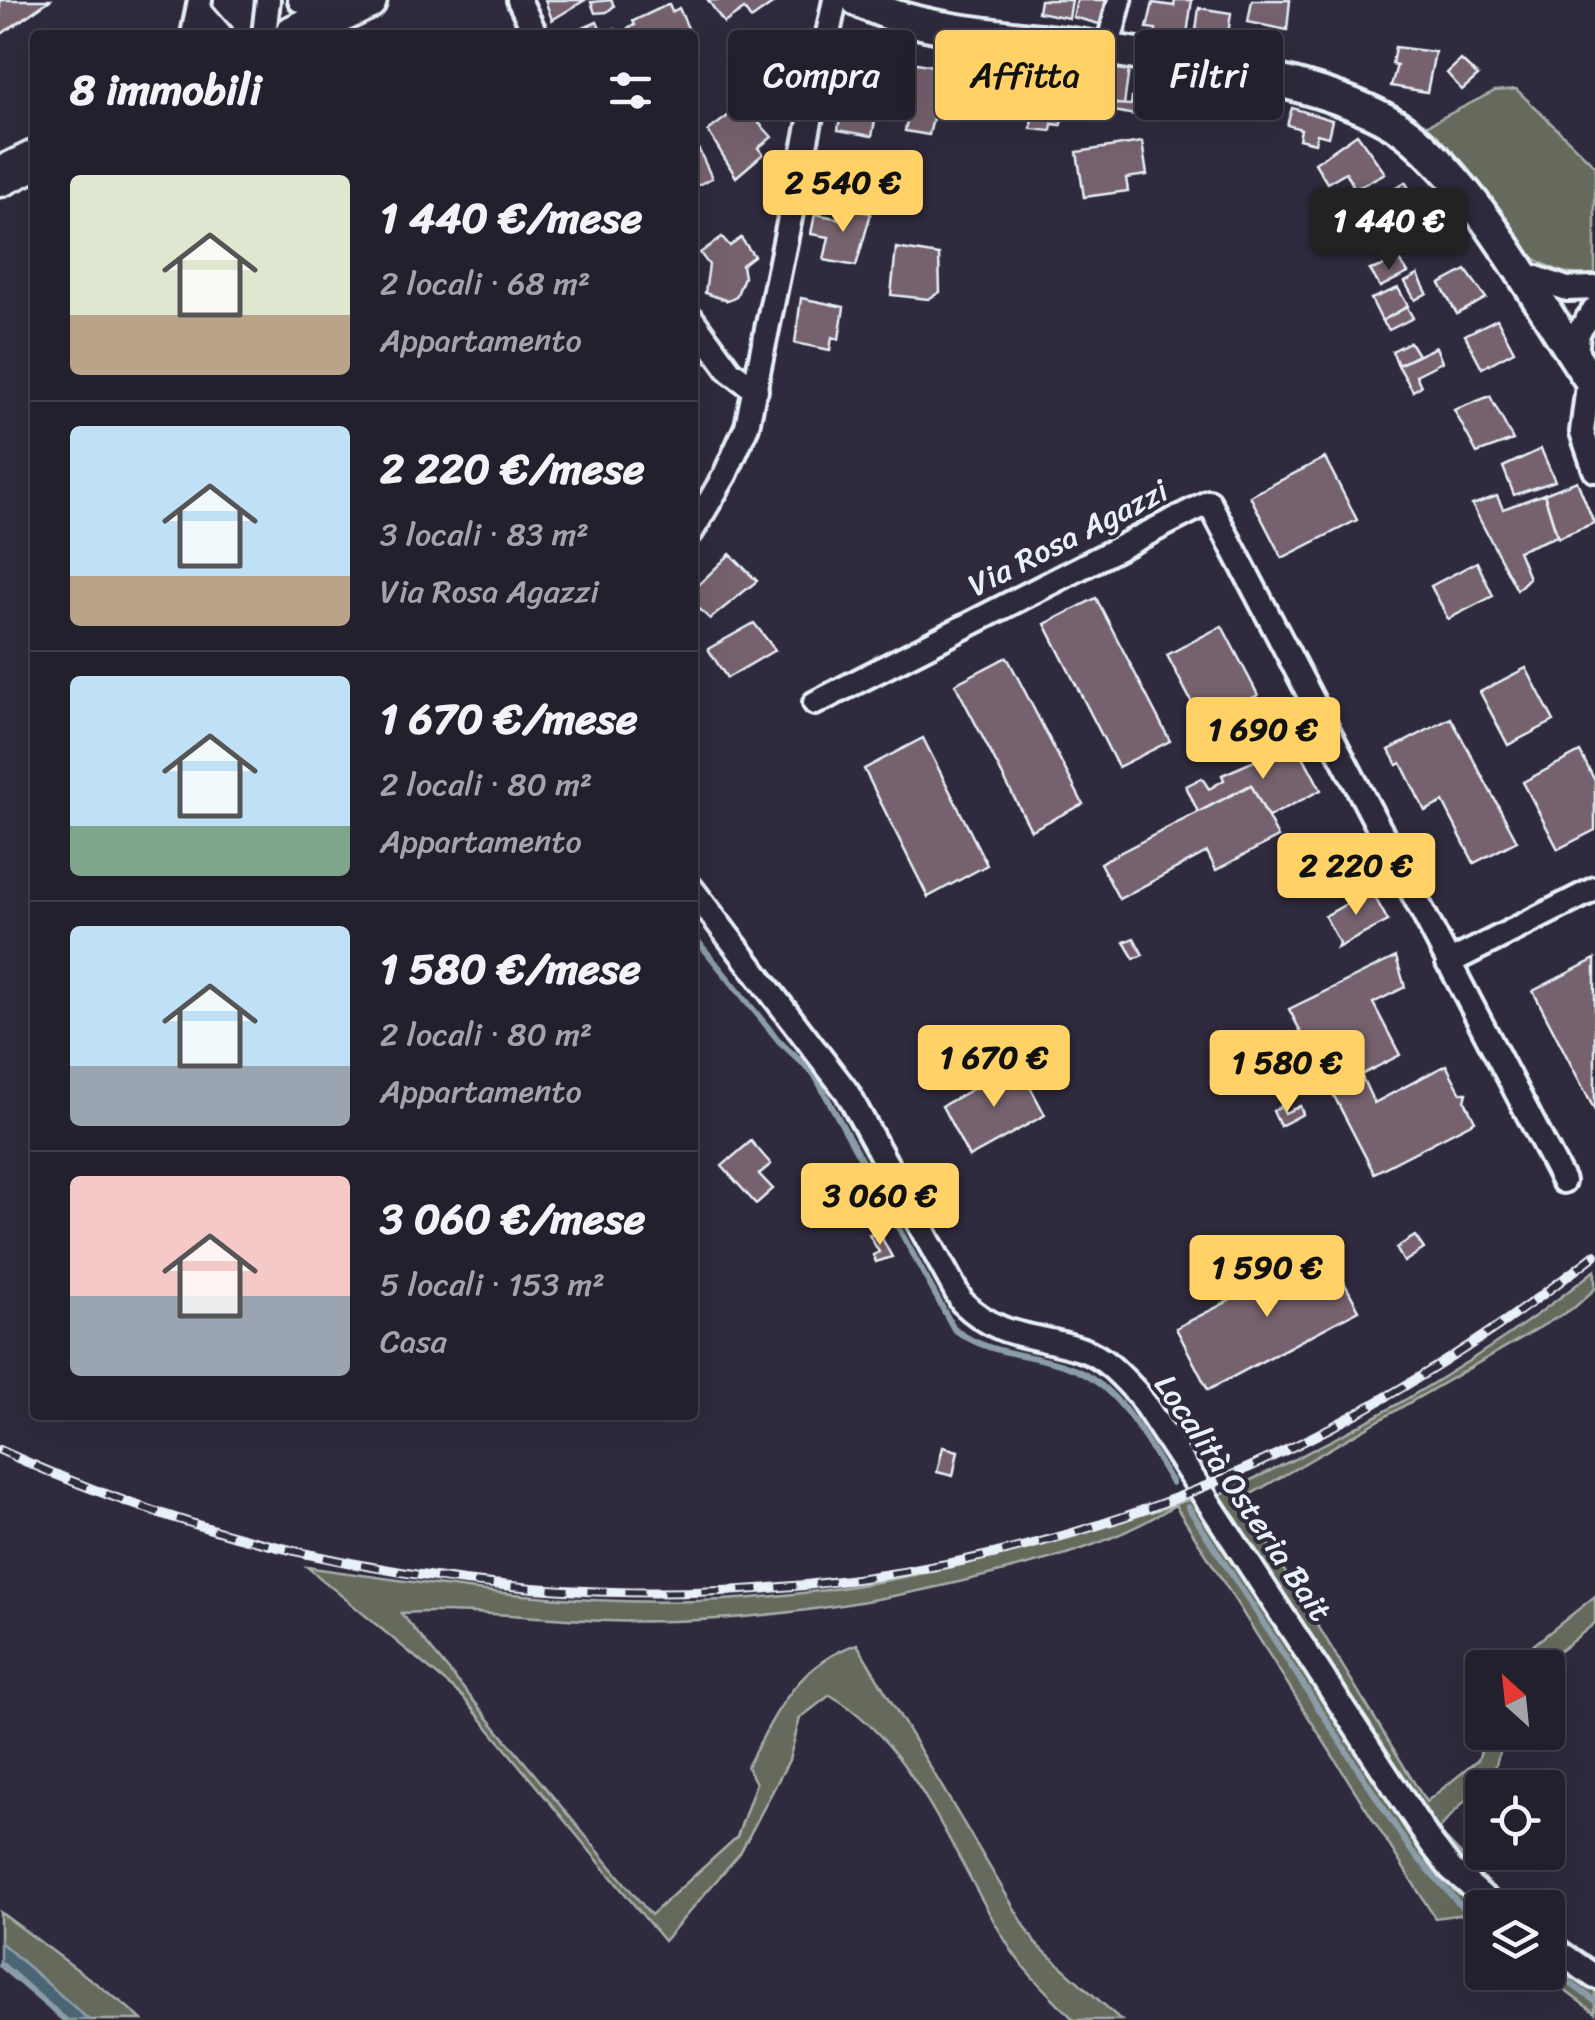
<!DOCTYPE html>
<html lang="it">
<meta charset="utf-8">
<style>
:root{--surface:#23202e;--page:#2b2836;--text:#f1f3f6;--muted:#a3a3aa;--line:#403e4a;--accent:#ffd166}
body{margin:0;font-family:Sriracha,sans-serif;background:var(--page);color:var(--text);height:100vh;display:flex;flex-direction:column;font-size:38px;white-space:nowrap}
*{box-sizing:border-box;margin:0}
p{font-size:32px;color:var(--muted)}
.icon{flex:none;width:55px;height:55px;fill:none;stroke:currentColor;stroke-width:2;stroke-linecap:round;stroke-linejoin:round}
.map{position:relative;flex:1;overflow:hidden}
.details{position:absolute;left:30px;top:30px;width:668px;height:1390px;display:flex;flex-direction:column;background:var(--surface);border-radius:10px;box-shadow:0 10px 40px #0002,0 0 0 2px var(--line)}
.details>*{flex:none}
.guide{position:absolute;left:728px;top:30px;width:718px;height:90px;display:flex;gap:20px}
.needle{width:65px;rotate:333deg}
.tools{position:absolute;left:1465px;top:1650px;display:grid;gap:20px}
.tools a{display:grid;place-items:center;width:100px;height:100px;border-radius:10px;background:var(--surface);box-shadow:0 10px 40px #0002,0 0 0 2px var(--line);font-size:50px}
.price{position:absolute;translate:-50% -85px;padding:0 22px;border-radius:10px;background:var(--accent);color:#111;font-size:32px;line-height:65px;filter:drop-shadow(0 2px 5px #0008)}
.price::after{content:'';position:absolute;left:50%;top:60px;width:30px;height:22px;margin-left:-15px;background:inherit;clip-path:polygon(0 0,100% 0,50% 100%)}
.price.on{background:#222;color:#fff}
ul{padding:0;list-style:none}
li{display:flex;align-items:center;gap:30px;height:250px;padding:0 40px}
li+li{border-top:2px solid var(--line)}
li span{display:grid;place-items:center;flex:none;width:280px;height:200px;border-radius:10px;color:#555}
li>.icon{margin-inline-start:auto}
span .icon{width:120px;height:120px;fill:#fffc;stroke-width:1}
li b{font-size:42px}
h2{display:flex;justify-content:space-between;align-items:center;height:120px;padding:0 40px;font-size:42px}
.tag{padding:0 35px;border-radius:10px;background:var(--surface);box-shadow:0 10px 40px #0002,0 0 0 2px var(--line);font-size:35px;line-height:90px}
.tag.on{background:var(--accent);color:#111}
.map>svg:first-child{display:block}
.green{fill:#656a5c;stroke:#a6aeaa;stroke-width:2.5}
.water{fill:#4c6575;stroke:#8a9da9;stroke-width:2.5}
.lines{fill:none;stroke-linecap:round;stroke-linejoin:round}
.stream{stroke:#8a9da9;stroke-width:6}
.building{fill:#76626e;stroke:#e8f1f8;stroke-width:2.5}
.minor-casing{stroke:#e8f1f8;stroke-width:30}
.tertiary-casing{stroke:#e8f1f8;stroke-width:38}
.primary-casing{stroke:#e8f1f8;stroke-width:45}
.minor{stroke:#2f2a3d;stroke-width:22}
.tertiary{stroke:#2f2a3d;stroke-width:30}
.primary{stroke:#2f2a3d;stroke-width:38}
.rail-casing{stroke:#e8f1f8;stroke-width:10}
.rail{stroke:#2f2a3d;stroke-width:6;stroke-dasharray:19;stroke-linecap:butt}
.labels{text-anchor:middle;dominant-baseline:central;stroke-width:8;stroke-linejoin:round;paint-order:stroke}
.street-label{font-size:32px;fill:#e8f1f8;stroke:#2f2a3d}
</style>
<div class="map">
<svg width="1595" height="2020" viewBox="0 0 1595 2020">
<rect width="100%" height="100%" fill="#2f2a3d"/>
<filter id="ink" filterUnits="userSpaceOnUse"><feTurbulence type="fractalNoise" baseFrequency=".01" numOctaves="2"/><feDisplacementMap in="SourceGraphic" scale="20" xChannelSelector="R" yChannelSelector="G"/><feConvolveMatrix kernelMatrix="1 2 1 2 8 2 1 2 1" color-interpolation-filters="sRGB"/></filter>
<g filter="url(#ink)">
<g class="green">
<path d="M1516 89 1595 166V275C1519 283 1464 181 1422 128L1495 91Z"/>
<path d="M1595 1270V1289L1575 1307 1241 1500 1426 1802 1478 1760 1487 1733H1505L1495 1768 1438 1830 1500 1895 1518 1907 1488 1892 1435 1838 1214 1497C1348 1437 1481 1363 1595 1270Z"/>
<path d="M1197 1497 1482 1908V1929L1463 1914 1435 1918 1175 1505C1113 1544 1054 1559 984 1576 859 1607 735 1625 607 1621 539 1619 469 1609 401 1613L651 1915 737 1837 756 1783 747 1767C775 1714 797 1664 857 1644L1035 1943 1121 2020H1074C1054 1998 1028 1976 1012 1951 958 1869 917 1744 830 1695L800 1718 789 1760 740 1853 664 1941 462 1696 307 1567C444 1587 584 1608 723 1600 889 1591 1041 1548 1197 1497Z"/>
<polygon points="1595,1596 1595,1623 1540,1667 1506,1667"/>
<polygon points="0,1912 125,2005 142,2020 89,2020 0,1942"/>
<polygon points="1548,1952 1595,1987 1595,2013 1541,1973 1548,1972"/>
</g>
<polygon class="water" points="0,1942 89,2020 67,2020 0,1961"/>
<g class="lines">
<g class="stream">
<path d="M692 934 779 1041 814 1074 954 1329C991 1357 1030 1352 1071 1368 1120 1386 1146 1441 1172 1483"/>
<polyline points="1188,1507 1410,1849 1459,1904 1482,1921"/>
<polyline points="0,1965 65,2020"/>
<polyline points="1548,1967 1595,2001"/>
</g>
</g>
<g class="building">
<polygon points="0,0 50,0 0,35"/>
<polygon points="545,0 585,0 552,20"/>
<polygon points="611,0 614,6 607,12 595,13 591,2"/>
<polygon points="708,0 774,0 775,2 751,19 744,9 724,23"/>
<polygon points="1040,0 1072,0 1069,18 1038,12"/>
<polygon points="1077,0 1110,0 1103,25 1073,17"/>
<polygon points="1175,0 1192,0 1185,48 1154,43 1156,29 1147,28 1153,3 1174,6"/>
<polygon points="1252,0 1290,0 1287,30 1248,22"/>
<polygon points="669,4 672,12 679,8 691,35 631,35 628,28 635,25 633,21"/>
<polygon points="1199,8 1231,13 1227,41 1195,38"/>
<polygon points="597,22 603,35 615,29 618,35 568,35"/>
<polygon points="1395,47 1435,52 1427,92 1391,86 1397,65 1392,64"/>
<polygon points="975,56 1006,61 997,114 986,112 985,121 964,117"/>
<polygon points="1461,60 1478,76 1462,90 1447,73"/>
<polygon points="906,61 945,68 929,135 905,131 909,108 897,106"/>
<polygon points="1098,66 1129,69 1124,105 1104,102 1105,91 1095,90"/>
<polygon points="861,77 883,81 872,136 838,130 846,83 860,86"/>
<polygon points="1034,80 1065,86 1061,125 1052,124 1051,131 1031,129"/>
<polygon points="1132,98 1147,100 1145,117 1114,111 1115,104 1131,105"/>
<polygon points="1267,99 1281,103 1274,117 1266,111"/>
<polygon points="1292,108 1332,120 1328,137 1317,134 1315,143 1299,139 1301,129 1287,125"/>
<polygon points="737,109 744,118 750,113 772,137 758,148 763,154 736,177 708,131"/>
<polygon points="1357,134 1385,173 1355,189 1346,172 1327,183 1315,163"/>
<polygon points="1142,142 1147,175 1126,178 1128,191 1084,197 1077,152"/>
<polygon points="699,150 712,178 692,188 692,153"/>
<polygon points="1405,182 1440,235 1440,242 1431,249 1427,243 1412,252 1387,219 1393,215 1388,208 1393,205 1387,194"/>
<polygon points="1361,197 1372,214 1333,238 1323,221"/>
<polygon points="843,208 871,213 856,266 824,260 829,237 811,234 815,214 841,219"/>
<polygon points="1372,214 1379,230 1364,240 1362,237 1342,253 1333,238"/>
<polygon points="722,237 730,246 741,238 754,256 742,265 744,277 736,297 728,301 705,293 709,265 700,253"/>
<polygon points="896,248 939,255 940,292 928,299 891,295"/>
<polygon points="1400,261 1408,273 1380,287 1370,270"/>
<polygon points="1466,270 1486,298 1457,314 1440,284"/>
<polygon points="1418,275 1427,293 1415,300 1405,282"/>
<polygon points="1398,288 1408,306 1382,321 1371,299"/>
<polygon points="801,298 844,307 839,339 832,337 830,350 795,343"/>
<polygon points="1407,307 1413,318 1389,330 1382,321"/>
<polygon points="1497,319 1514,351 1482,368 1465,335"/>
<polygon points="1410,342 1418,355 1398,365 1392,351"/>
<polygon points="1436,347 1442,362 1416,375 1421,386 1413,391 1398,365"/>
<polygon points="1490,396 1513,440 1477,453 1454,410"/>
<polygon points="1541,449 1555,481 1514,495 1503,467"/>
<polygon points="1325,458 1357,520 1282,558 1250,496"/>
<polygon points="1577,481 1594,523 1558,538 1544,494"/>
<polygon points="1544,494 1557,536 1518,551 1529,578 1517,590 1472,505 1497,496 1503,509"/>
<polygon points="730,554 757,581 710,619 692,602 692,591"/>
<polygon points="1477,562 1493,596 1448,619 1431,586"/>
<polygon points="1096,598 1170,741 1118,767 1045,624"/>
<polygon points="754,623 775,650 727,678 708,649"/>
<polygon points="1222,626 1258,695 1203,724 1167,655"/>
<polygon points="1007,657 1083,804 1031,830 955,684"/>
<polygon points="1526,668 1554,721 1508,745 1480,692"/>
<polygon points="1238,707 1242,714 1215,728 1211,721"/>
<polygon points="1451,718 1517,841 1474,863 1443,802 1425,811 1401,763 1397,765 1389,750"/>
<polygon points="923,738 987,865 928,897 864,769"/>
<polygon points="1296,743 1321,790 1268,817 1251,785 1198,812 1186,786 1202,778 1209,789 1224,780 1222,775"/>
<polygon points="1580,752 1595,781 1595,830 1558,849 1523,782"/>
<polygon points="1251,785 1278,837 1216,870 1207,852 1119,899 1100,863"/>
<polygon points="1371,890 1388,921 1337,948 1339,943 1325,916"/>
<polygon points="1134,938 1143,955 1134,959 1124,942"/>
<polygon points="1396,957 1405,987 1373,1003 1400,1055 1361,1075 1374,1103 1446,1065 1461,1093 1467,1093 1465,1101 1475,1121 1374,1173 1289,1009"/>
<polygon points="1595,959 1595,1111 1533,991"/>
<polygon points="1018,1064 1045,1115 969,1157 942,1106"/>
<polygon points="1281,1106 1285,1113 1300,1106 1303,1114 1280,1126 1273,1111"/>
<polygon points="751,1141 771,1164 759,1174 773,1189 756,1204 722,1166"/>
<polygon points="879,1233 892,1257 876,1262 873,1255 879,1252 869,1235"/>
<polygon points="1415,1236 1424,1249 1404,1262 1396,1248"/>
<polygon points="1327,1251 1359,1310 1208,1390 1176,1328"/>
<polygon points="943,1447 958,1451 953,1476 937,1472"/>
</g>
<g class="lines">
<defs>
<g id="minor">
<polyline points="300,0 342,7"/>
<polyline points="519,0 536,35"/>
<polyline points="201,12 221,35"/>
<polyline points="193,35 200,0"/>
<polyline points="264,35 268,0"/>
<polyline points="1107,50 1120,0"/>
<polyline points="1520,272 1567,289 1595,288"/>
<polyline points="692,319 730,371 756,390"/>
<polyline points="1580,360 1576,360 1578,332 1595,309"/>
<polyline points="1589,378 1582,432 1595,470"/>
<polyline points="692,531 725,475 747,426 835,0"/>
<polyline points="815,703 1209,502 1563,1181"/>
<path d="M692 889 847 1092 962 1302C1002 1341 1035 1333 1083 1350 1106 1358 1122 1377 1138 1394L1431 1843 1451 1869 1496 1908"/>
<polyline points="1448,963 1595,889"/>
<polyline points="1548,1944 1595,1977"/>
</g>
<path id="tertiary" d="M857 0C919 33 1003 34 1071 44 1161 58 1345 80 1412 137 1489 203 1537 304 1595 387"/>
<g id="primary">
<polyline points="294,35 367,0"/>
<polyline points="0,177 35,160"/>
</g>
</defs>
<use href="#minor" class="minor-casing"/>
<use href="#tertiary" class="tertiary-casing"/>
<use href="#primary" class="primary-casing"/>
<use href="#minor" class="minor"/>
<use href="#tertiary" class="tertiary"/>
<use href="#primary" class="primary"/>
<defs>
<path id="rail" d="M0 1450C392 1631 869 1645 1263 1461 1382 1406 1491 1336 1595 1255"/>
</defs>
<use href="#rail" class="rail-casing"/>
<use href="#rail" class="rail"/>
</g>
</g>
<g class="labels">
<g class="street-label">
<text transform="translate(1068 538) rotate(-27)">Via Rosa Agazzi</text>
<text transform="translate(1243 1498) rotate(56)">Località Osteria Bait</text>
</g>
</g>
</svg>
<div class="tools">
<a><svg class="needle" viewBox="-14 -14 28 28"><path d="M0-13l5 13h-10z" fill="#e53935"/><path d="M0 13l5-13h-10z" fill="#a3a3aa"/></svg></a>
<a><svg class="icon" aria-label="locate" viewBox="0 0 24 24"><circle cx="12" cy="12" r="6"/><path d="M12 2v4M12 18v4M2 12h4M18 12h4"/></svg></a>
<a><svg class="icon" aria-label="layers" viewBox="0 0 24 24"><path d="M12 4l9 5-9 5-9-5zM3 14l9 5 9-5"/></svg></a>
</div>
<b class="price" style="left:843px;top:235px">2 540 €</b>
<b class="price on" style="left:1389px;top:273px">1 440 €</b>
<b class="price" style="left:1263px;top:782px">1 690 €</b>
<b class="price" style="left:1356px;top:918px">2 220 €</b>
<b class="price" style="left:994px;top:1110px">1 670 €</b>
<b class="price" style="left:1287px;top:1115px">1 580 €</b>
<b class="price" style="left:880px;top:1248px">3 060 €</b>
<b class="price" style="left:1267px;top:1320px">1 590 €</b>
<div class="guide">
<a class="tag">Compra</a>
<a class="tag on">Affitta</a>
<a class="tag">Filtri</a>
</div>
<section class="details">
<h2>8 immobili<svg class="icon" aria-label="filters" viewBox="0 0 24 24"><path d="M4 7h16M4 17h16"/><circle cx="9" cy="7" r="2"/><circle cx="15" cy="17" r="2"/></svg></h2>
<ul>
<li><span style="background:linear-gradient(#dfe7d0 70%,#b9a48a 0)"><svg class="icon" aria-label="home" viewBox="0 0 24 24"><path d="M3 11l9-7 9 7M6 9v11h12V9"/></svg></span><div><b>1 440 €/mese</b><p>2 locali · 68 m²</p><p>Appartamento</p></div></li>
<li><span style="background:linear-gradient(#bfe0f5 75%,#b9a48a 0)"><svg class="icon" aria-label="home" viewBox="0 0 24 24"><path d="M3 11l9-7 9 7M6 9v11h12V9"/></svg></span><div><b>2 220 €/mese</b><p>3 locali · 83 m²</p><p>Via Rosa Agazzi</p></div></li>
<li><span style="background:linear-gradient(#bfe0f5 75%,#7fa58c 0)"><svg class="icon" aria-label="home" viewBox="0 0 24 24"><path d="M3 11l9-7 9 7M6 9v11h12V9"/></svg></span><div><b>1 670 €/mese</b><p>2 locali · 80 m²</p><p>Appartamento</p></div></li>
<li><span style="background:linear-gradient(#bfe0f5 70%,#9aa5b1 0)"><svg class="icon" aria-label="home" viewBox="0 0 24 24"><path d="M3 11l9-7 9 7M6 9v11h12V9"/></svg></span><div><b>1 580 €/mese</b><p>2 locali · 80 m²</p><p>Appartamento</p></div></li>
<li><span style="background:linear-gradient(#f6c9c9 60%,#9aa5b1 0)"><svg class="icon" aria-label="home" viewBox="0 0 24 24"><path d="M3 11l9-7 9 7M6 9v11h12V9"/></svg></span><div><b>3 060 €/mese</b><p>5 locali · 153 m²</p><p>Casa</p></div></li>
</ul>
</section>
</div>
